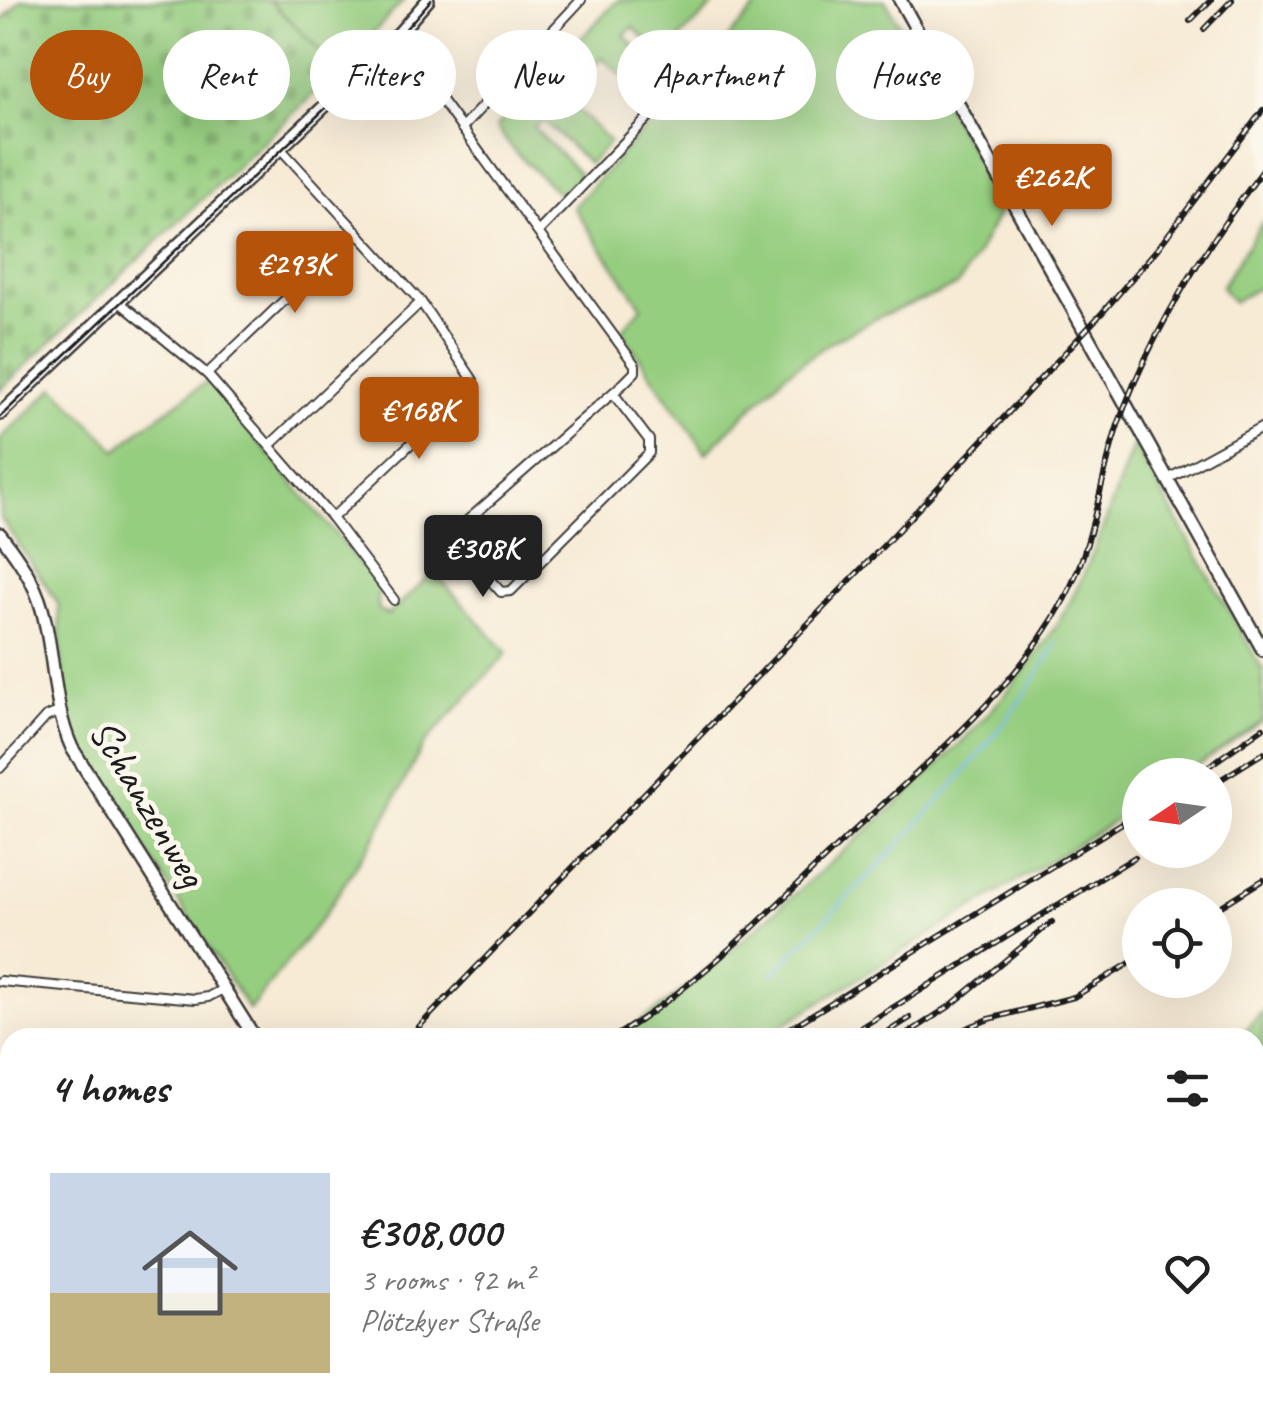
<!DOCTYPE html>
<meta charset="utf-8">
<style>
:root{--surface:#fff;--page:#f2f2f2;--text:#222;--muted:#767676;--accent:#b45309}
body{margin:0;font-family:Caveat,sans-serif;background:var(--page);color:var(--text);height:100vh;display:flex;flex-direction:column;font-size:38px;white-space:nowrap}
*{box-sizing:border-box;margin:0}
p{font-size:32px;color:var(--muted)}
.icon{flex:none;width:55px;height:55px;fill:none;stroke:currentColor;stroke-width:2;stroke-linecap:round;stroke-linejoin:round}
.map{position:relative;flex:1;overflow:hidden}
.drawer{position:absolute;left:0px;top:1028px;width:1265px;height:392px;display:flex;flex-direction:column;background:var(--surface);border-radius:30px 30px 0 0;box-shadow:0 10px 40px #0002}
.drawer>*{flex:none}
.hud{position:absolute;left:30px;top:30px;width:1205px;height:90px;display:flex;gap:20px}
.needle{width:65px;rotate:257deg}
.buttons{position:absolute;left:1122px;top:758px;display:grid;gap:20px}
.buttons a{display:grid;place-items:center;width:110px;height:110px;border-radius:50%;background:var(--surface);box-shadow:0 10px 40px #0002;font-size:50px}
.price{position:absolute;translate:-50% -85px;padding:0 22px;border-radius:10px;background:var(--accent);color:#fff;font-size:32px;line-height:65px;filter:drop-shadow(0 2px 5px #0008)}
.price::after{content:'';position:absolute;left:50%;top:60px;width:30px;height:22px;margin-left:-15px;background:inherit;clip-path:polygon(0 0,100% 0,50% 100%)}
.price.current{background:#222;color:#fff}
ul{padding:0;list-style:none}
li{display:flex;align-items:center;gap:30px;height:250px;padding:0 50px}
li span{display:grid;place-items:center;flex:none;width:280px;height:200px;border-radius:0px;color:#555}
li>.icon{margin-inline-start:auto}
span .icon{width:120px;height:120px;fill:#fffc;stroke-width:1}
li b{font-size:42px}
h2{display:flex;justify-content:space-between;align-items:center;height:120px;padding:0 50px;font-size:42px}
.chip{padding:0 35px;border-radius:45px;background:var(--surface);box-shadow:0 10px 40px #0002;font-size:35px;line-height:90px}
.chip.current{background:var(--accent);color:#fff}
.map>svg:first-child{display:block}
.green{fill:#96ce80;stroke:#59754e;stroke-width:2.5}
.cemetery{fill:url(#cemetery-stones);stroke:#59754e;stroke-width:2.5}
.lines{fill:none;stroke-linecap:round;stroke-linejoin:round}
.stream{stroke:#80bbf2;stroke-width:2.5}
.street-casing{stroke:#3d3b38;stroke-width:12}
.secondary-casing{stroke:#3d3b38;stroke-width:16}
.street{stroke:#fff;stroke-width:8}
.secondary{stroke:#fff;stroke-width:11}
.tram{stroke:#1c1c1c;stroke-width:2.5}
.rail-casing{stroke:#1c1c1c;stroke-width:6}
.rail{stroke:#fbf7ec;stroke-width:2.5;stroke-dasharray:8;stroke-linecap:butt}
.labels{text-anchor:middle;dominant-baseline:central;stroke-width:9;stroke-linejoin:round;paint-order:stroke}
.street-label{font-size:42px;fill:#1c1c1c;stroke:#fbf7ec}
</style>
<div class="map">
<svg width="1263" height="1418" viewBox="0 0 1263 1418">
<defs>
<pattern id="cemetery-stones" width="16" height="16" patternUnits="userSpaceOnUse" patternTransform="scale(2.5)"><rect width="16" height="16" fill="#96ce80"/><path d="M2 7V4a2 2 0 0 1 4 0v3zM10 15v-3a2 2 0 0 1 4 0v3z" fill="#81b06e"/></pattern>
</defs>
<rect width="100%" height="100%" fill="#fbf7ec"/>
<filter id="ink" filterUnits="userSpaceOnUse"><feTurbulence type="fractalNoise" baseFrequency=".01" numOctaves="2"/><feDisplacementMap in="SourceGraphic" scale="20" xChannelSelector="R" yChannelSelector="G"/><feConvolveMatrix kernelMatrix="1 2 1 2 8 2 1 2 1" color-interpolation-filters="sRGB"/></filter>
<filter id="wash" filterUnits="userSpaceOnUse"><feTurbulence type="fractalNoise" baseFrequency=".0048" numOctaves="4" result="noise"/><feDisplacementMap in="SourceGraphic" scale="40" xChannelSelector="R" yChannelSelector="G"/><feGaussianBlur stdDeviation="2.25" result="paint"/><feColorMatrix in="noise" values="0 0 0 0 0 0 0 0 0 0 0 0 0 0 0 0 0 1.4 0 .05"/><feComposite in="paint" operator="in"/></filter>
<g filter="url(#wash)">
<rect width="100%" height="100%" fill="#f7ebd6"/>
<g class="green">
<polygon points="269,0 404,0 339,70"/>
<polygon points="618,0 719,0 679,39 692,52 675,68 633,27 624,35 669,81 656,95 651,91 645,98 602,57 564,97 610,142 589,164 543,120 534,128 580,174 560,195 513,150 496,127"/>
<polygon points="763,0 885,0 1003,204 976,256 957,286 883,315 831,342 785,374 706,453 621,331 642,307 573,207"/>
<polygon points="1263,221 1263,285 1233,302 1221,287"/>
<polygon points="208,381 382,590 377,595 379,610 388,615 434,572 507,653 424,744 376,835 322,918 249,1010 80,749 65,707 58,603 0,517 0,439 55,387 117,451 141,429"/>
<path d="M1134 444 1263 670V721L1184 775H1140V805L763 1037H618C687 993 745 937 807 883 899 802 1012 709 1071 600 1097 551 1114 495 1134 444Z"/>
<polygon points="1263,1011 1263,1291 1255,1296 1255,1038 1238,1037"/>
<polygon points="997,1410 1052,1410 1038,1418 987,1418"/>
</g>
<polygon class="cemetery" points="21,0 269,0 339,70 0,390 0,22"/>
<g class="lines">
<path class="stream" d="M773 974C872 868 986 769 1057 642"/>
</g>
</g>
<g filter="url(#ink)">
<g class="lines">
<defs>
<g id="street">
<polyline points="394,40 406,52 635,365 635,372 623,384 460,527 455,535 456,542 501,592 511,591 649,453 649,440 613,393"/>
<polyline points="462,128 581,0"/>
<polyline points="280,148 421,302 473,380 472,386 332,518"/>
<polyline points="538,232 693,71"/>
<polyline points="118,301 207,374 332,518 394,600"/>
<polyline points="207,374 357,231"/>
<polyline points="270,445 421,302"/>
<polyline points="1168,479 1263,427"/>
<polyline points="0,768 46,717 59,712"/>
<polyline points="0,981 195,999 208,997 223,989"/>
<polyline points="1255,1399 1263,1395"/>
<polyline points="465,1418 475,1410"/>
<polyline points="1210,1418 1235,1410"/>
</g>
<g id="secondary">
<polyline points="900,0 1263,650"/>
<polyline points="0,414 387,47 428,0"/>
<path d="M0 534C18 558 34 580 42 609 55 655 52 704 72 748L255 1038"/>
<polyline points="493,1410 498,1418"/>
</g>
</defs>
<use href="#street" class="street-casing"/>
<use href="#secondary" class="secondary-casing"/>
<use href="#street" class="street"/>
<use href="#secondary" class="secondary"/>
<polyline class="tram" points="0,417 388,49 431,0"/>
<defs>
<g id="rail">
<polyline points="1190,21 1211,0"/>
<polyline points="1204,29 1232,0"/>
<polyline points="1196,775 1263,728"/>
<polyline points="1215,783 1263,753"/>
<polyline points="1215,910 1263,880"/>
<polyline points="408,1038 887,542 1102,313 1158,248 1263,110"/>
<path d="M612 1038C697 988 770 910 842 842 920 768 1013 695 1065 598 1094 544 1099 482 1118 425 1150 333 1204 248 1263 170"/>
<polyline points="774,1038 1140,812"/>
<polyline points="844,1038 1135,857"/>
<polyline points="878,1038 910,1018"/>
<polyline points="901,1038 950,1006 1052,922"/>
<polyline points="943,1038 989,1019 1074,997 1140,957"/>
<polyline points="0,1407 10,1398"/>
<polyline points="151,1418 164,1410"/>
<polyline points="200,1418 214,1410"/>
</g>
</defs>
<use href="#rail" class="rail-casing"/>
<use href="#rail" class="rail"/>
</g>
</g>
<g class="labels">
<g class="street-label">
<text transform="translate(148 803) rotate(59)">Schanzenweg</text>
</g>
</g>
</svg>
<div class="buttons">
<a><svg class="needle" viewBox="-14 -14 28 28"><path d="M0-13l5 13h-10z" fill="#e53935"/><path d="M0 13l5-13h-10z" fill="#767676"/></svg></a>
<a><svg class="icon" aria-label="locate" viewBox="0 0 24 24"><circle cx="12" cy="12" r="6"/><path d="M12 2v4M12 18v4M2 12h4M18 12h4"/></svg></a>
</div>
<b class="price" style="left:1052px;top:229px">€262K</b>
<b class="price" style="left:295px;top:316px">€293K</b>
<b class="price" style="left:419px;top:462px">€168K</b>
<b class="price current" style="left:483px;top:600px">€308K</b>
<div class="hud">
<a class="chip current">Buy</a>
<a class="chip">Rent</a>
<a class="chip">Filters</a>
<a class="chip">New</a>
<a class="chip">Apartment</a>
<a class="chip">House</a>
</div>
<section class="drawer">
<h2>4 homes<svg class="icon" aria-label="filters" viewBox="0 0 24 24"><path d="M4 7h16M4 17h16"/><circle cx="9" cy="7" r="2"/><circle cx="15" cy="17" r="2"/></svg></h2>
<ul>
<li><span style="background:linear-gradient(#c9d6e8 60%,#c2b280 0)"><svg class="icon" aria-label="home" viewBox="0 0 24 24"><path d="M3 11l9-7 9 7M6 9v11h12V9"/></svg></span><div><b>€308,000</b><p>3 rooms · 92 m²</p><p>Plötzkyer Straße</p></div><svg class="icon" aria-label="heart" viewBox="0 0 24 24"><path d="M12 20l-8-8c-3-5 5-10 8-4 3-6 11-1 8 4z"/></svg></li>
</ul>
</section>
</div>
